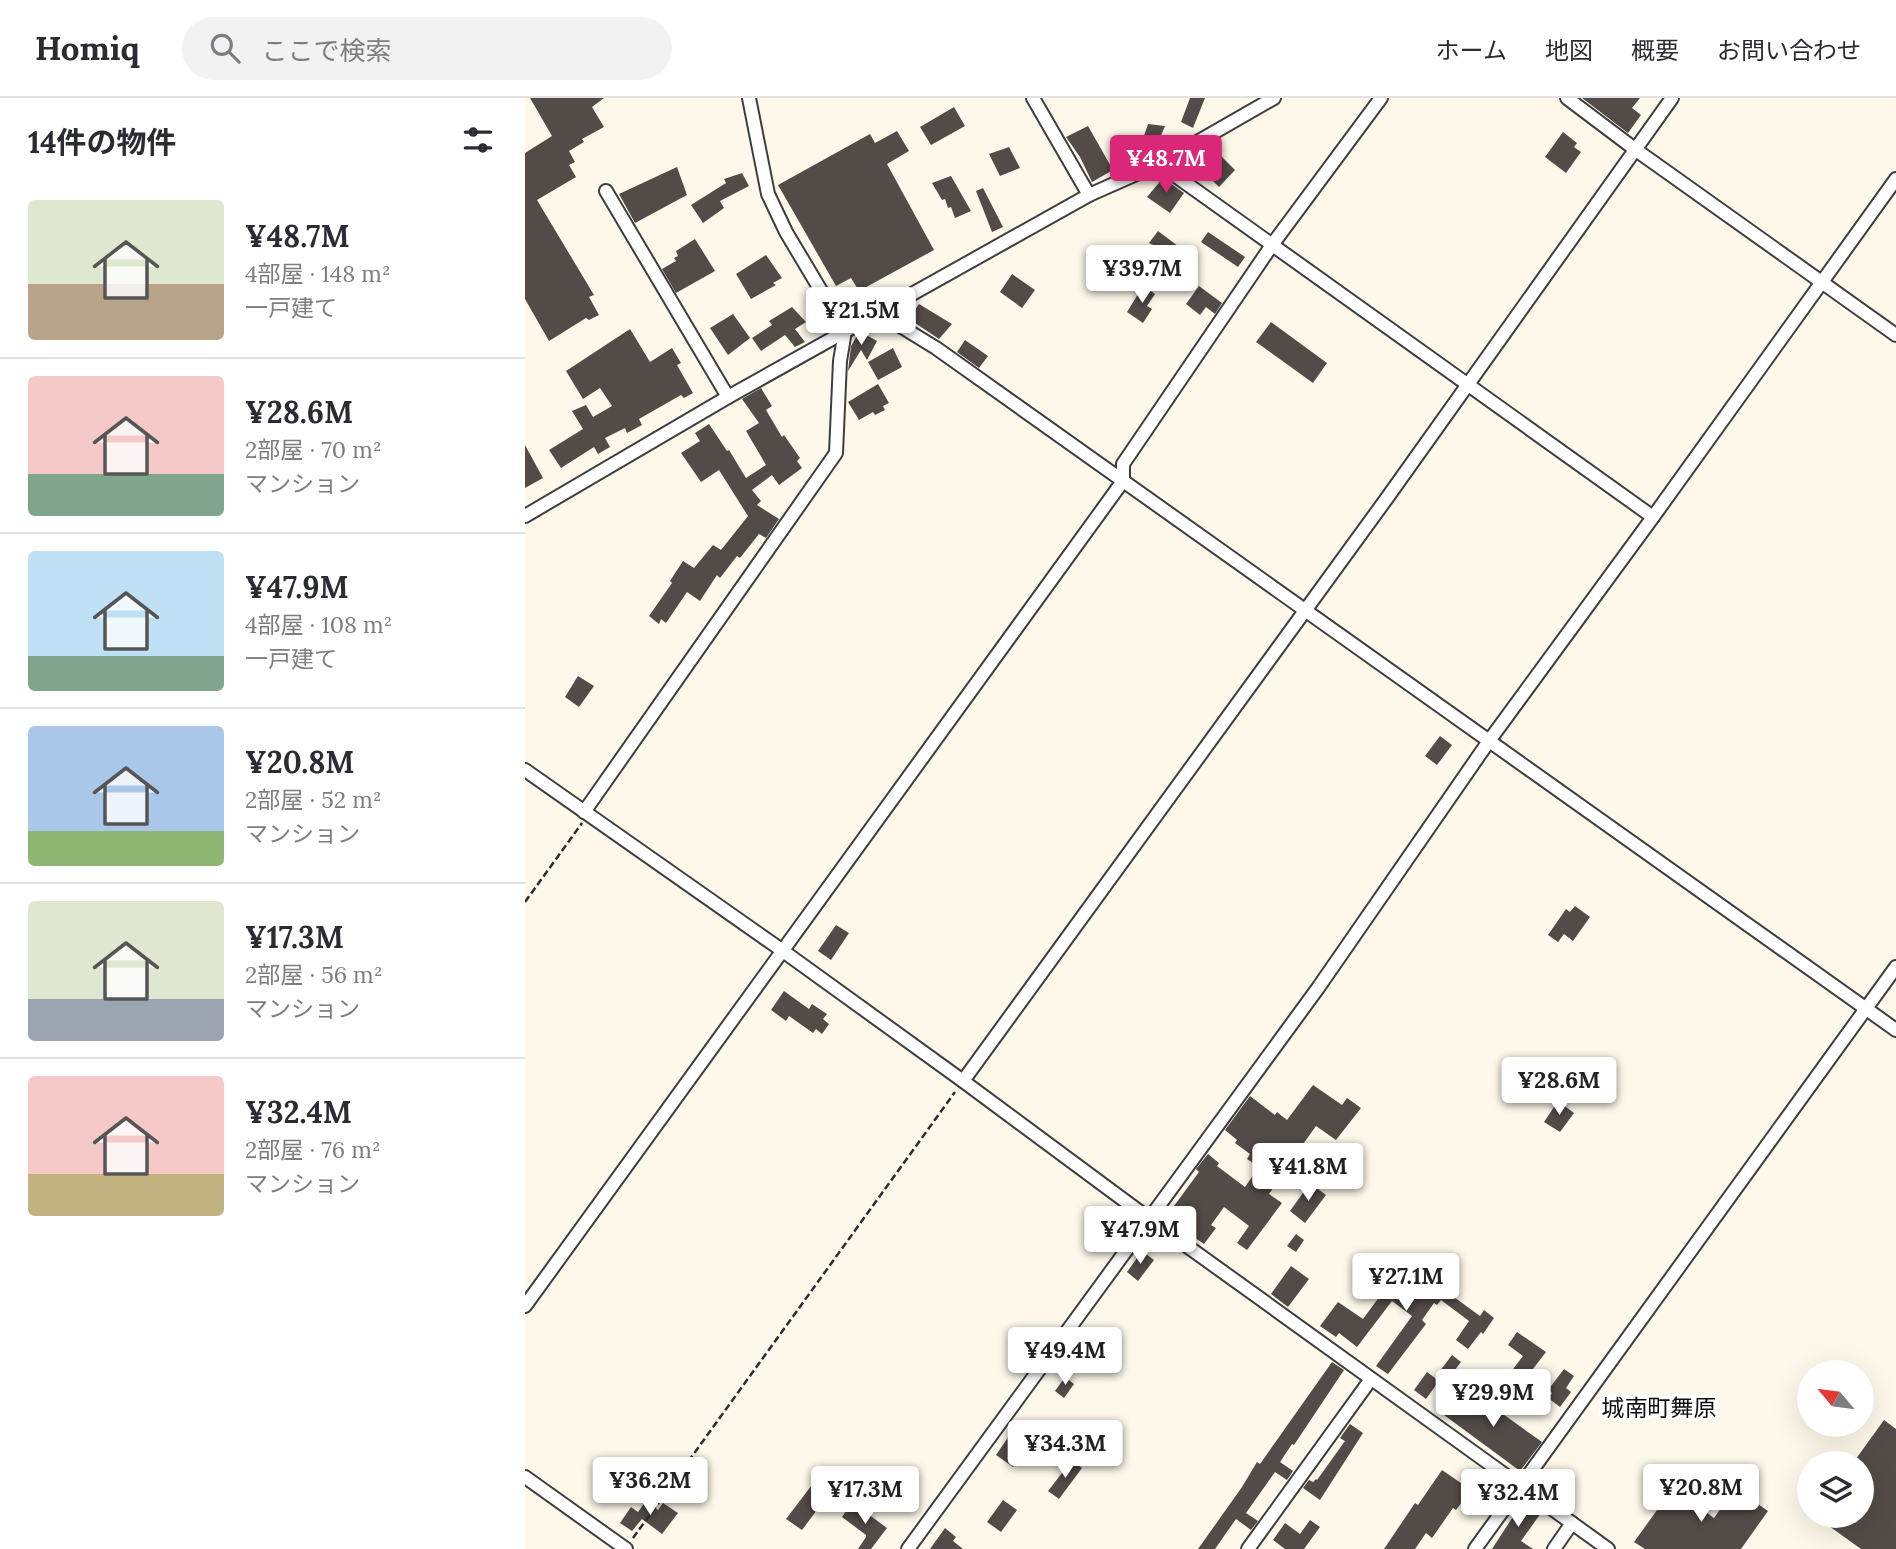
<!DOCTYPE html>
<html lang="ja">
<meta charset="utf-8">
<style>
:root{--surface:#fff;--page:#f2f2f3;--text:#2b2b33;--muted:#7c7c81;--line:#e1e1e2;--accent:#db2777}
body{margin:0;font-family:Lora,"Noto Sans JP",serif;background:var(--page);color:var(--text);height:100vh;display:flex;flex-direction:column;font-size:26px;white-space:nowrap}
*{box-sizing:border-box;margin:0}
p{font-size:23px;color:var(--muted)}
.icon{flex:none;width:38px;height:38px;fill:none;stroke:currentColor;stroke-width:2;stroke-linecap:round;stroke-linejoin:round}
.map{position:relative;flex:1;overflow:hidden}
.drawer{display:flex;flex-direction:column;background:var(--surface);width:525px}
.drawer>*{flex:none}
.needle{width:46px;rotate:299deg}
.buttons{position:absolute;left:1272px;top:1262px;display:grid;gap:14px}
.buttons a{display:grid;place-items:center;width:77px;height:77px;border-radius:50%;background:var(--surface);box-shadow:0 7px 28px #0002;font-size:35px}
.price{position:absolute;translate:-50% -60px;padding:0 16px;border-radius:7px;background:#fff;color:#222;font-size:23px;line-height:46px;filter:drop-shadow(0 2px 4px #0008)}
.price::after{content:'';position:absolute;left:50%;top:42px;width:21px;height:16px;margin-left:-10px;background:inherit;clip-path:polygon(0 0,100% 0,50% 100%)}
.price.current{background:var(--accent);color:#fff}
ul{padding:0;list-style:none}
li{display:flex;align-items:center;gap:21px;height:175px;padding:0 28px}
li+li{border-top:2px solid var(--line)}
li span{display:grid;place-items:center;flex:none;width:196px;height:140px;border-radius:7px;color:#555}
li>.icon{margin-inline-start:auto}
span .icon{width:84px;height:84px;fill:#fffc;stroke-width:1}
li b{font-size:30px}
h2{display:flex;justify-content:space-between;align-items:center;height:84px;padding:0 28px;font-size:30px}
header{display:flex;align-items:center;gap:42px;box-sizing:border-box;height:98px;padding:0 35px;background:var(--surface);border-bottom:2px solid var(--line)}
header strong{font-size:33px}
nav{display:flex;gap:38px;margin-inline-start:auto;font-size:24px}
.search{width:490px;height:63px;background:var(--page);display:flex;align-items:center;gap:18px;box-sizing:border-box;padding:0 24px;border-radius:38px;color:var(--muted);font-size:26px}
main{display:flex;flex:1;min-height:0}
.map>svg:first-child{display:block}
.building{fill:#534b48}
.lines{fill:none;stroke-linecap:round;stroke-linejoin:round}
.minor-casing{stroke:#3e3e3e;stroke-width:16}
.path{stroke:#2d2d2d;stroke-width:2.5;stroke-dasharray:7 3.5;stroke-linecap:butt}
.minor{stroke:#fff;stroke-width:12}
.labels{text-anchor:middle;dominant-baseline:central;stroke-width:7;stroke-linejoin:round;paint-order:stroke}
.quarter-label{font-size:23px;fill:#0b0b0b;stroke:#fff}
</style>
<header>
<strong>Homiq</strong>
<div class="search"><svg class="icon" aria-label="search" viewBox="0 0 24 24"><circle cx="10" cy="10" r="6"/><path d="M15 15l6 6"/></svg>ここで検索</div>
<nav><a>ホーム</a><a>地図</a><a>概要</a><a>お問い合わせ</a></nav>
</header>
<main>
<section class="drawer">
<h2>14件の物件<svg class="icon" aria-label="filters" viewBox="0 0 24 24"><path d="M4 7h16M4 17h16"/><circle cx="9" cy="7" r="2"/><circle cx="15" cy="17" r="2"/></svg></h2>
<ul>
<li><span style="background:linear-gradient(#dfe7d0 60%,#b9a48a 0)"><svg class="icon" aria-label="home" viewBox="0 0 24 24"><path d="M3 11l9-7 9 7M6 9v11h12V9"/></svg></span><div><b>¥48.7M</b><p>4部屋 · 148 m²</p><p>一戸建て</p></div></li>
<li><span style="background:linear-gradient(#f6c9c9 70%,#7fa58c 0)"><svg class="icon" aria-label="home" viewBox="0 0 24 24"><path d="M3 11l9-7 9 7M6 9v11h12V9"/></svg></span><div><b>¥28.6M</b><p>2部屋 · 70 m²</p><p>マンション</p></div></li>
<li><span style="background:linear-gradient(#bfe0f5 75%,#7fa58c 0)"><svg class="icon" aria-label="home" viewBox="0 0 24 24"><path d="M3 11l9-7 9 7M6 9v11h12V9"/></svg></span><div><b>¥47.9M</b><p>4部屋 · 108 m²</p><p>一戸建て</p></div></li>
<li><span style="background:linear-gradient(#a9c7e8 75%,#8fb573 0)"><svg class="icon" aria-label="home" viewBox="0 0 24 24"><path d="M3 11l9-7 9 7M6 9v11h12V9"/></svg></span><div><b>¥20.8M</b><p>2部屋 · 52 m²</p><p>マンション</p></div></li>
<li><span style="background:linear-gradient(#dfe7d0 70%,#9aa5b1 0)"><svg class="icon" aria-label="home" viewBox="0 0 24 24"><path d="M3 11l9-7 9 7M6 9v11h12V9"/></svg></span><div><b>¥17.3M</b><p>2部屋 · 56 m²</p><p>マンション</p></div></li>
<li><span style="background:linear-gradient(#f6c9c9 70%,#c2b280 0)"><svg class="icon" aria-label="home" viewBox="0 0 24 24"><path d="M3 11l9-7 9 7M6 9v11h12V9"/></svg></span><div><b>¥32.4M</b><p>2部屋 · 76 m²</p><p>マンション</p></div></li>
</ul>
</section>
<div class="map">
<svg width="1371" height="1451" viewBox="0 0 1371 1451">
<rect width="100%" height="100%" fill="#fef8ea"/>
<g class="building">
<polygon points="5,0 79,0 67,9 79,29 57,41 59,44 44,53 50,64 44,67 51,79 12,102 69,197 64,199 74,217 64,222 61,220 24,243 0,201 0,55 27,38"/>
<polygon points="665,0 680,0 668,30 656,24"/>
<polygon points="1057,0 1115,0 1107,10 1116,17 1103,35"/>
<polygon points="429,9 440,28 406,47 395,29"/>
<polygon points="623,26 640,28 627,59 612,58"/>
<polygon points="563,28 588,72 567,84 555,59 541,39"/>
<polygon points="372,33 384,53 362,66 409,152 334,193 326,180 311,188 253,87 345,36 350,45"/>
<polygon points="1038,34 1052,45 1049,49 1056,54 1041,75 1020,59"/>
<polygon points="484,49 495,70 475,78 464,56"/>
<polygon points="691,53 710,72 694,89 674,69"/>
<polygon points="152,69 162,97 110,125 94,96"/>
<polygon points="217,75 224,88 195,103 199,110 178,125 166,107 201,85 199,81"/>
<polygon points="426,78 446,113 430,120 426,109 423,110 420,101 417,102 407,85"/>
<polygon points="638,80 659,95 645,115 622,99"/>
<polygon points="458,90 478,129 467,134 451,93"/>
<polygon points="633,133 653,148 645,160 649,163 643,171 621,156 628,147 624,145"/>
<polygon points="683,134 720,159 713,169 676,144"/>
<polygon points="170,141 190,173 151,195 137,171 151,163 149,160 153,158 151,153"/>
<polygon points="241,157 257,180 248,185 251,187 226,201 211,176"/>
<polygon points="487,176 510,192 497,210 475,194"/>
<polygon points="618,188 630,196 622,208 627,211 618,225 602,214"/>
<polygon points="674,188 697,205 690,216 681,209 675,217 661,206"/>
<polygon points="394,206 427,226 414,241 384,221"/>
<polygon points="267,209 281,224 270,231 280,244 270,249 260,237 236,253 227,240 247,227 244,223"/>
<polygon points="208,216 225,240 203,257 185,230"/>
<polygon points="746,224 802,265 788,285 731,244"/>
<polygon points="105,231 125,264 147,250 156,265 152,267 168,295 159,300 156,297 114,321 117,327 102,335 100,330 80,340 85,349 73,356 69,349 36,370 24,352 58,331 47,313 61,307 68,319 87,308 75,290 58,301 41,273"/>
<polygon points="336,234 352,243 342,262 336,252 323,273 326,248 333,236"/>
<polygon points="440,242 463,258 454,270 432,254"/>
<polygon points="368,250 377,269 353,282 343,264"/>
<polygon points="353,286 364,305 358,308 360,312 350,317 348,314 334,322 323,304"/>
<polygon points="236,290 247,308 241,312 257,339 259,337 275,360 272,363 277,370 254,387 247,377 227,392 236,403 232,407 254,421 241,440 234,436 215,460 212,458 195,480 192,477 175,503 162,494 141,525 136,521 134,526 124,518 147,485 145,483 158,463 169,470 188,447 196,452 223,418 194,372 176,384 156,355 175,343 170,335 184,326 202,353 204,352 221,380 241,367 221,333 234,325 217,301"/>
<polygon points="0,347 18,380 0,390"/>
<polygon points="53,578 69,588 54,609 40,599"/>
<polygon points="915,638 927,647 912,667 900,658"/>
<polygon points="1050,808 1065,819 1048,843 1039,836 1033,844 1023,837 1041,811 1045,814"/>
<polygon points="311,827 324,835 306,862 293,853"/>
<polygon points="259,893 284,911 287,906 302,916 298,921 304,926 297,936 291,931 288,935 264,918 261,923 246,912"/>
<polygon points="788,987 817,1007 822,1000 836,1010 811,1042 791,1028 766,1063 775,1069 768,1081 759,1075 744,1096 757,1105 722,1152 712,1145 724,1128 699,1109 686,1127 691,1130 679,1146 663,1135 665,1133 643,1116 674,1074 671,1071 683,1056 694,1065 692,1068 720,1089 734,1069 722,1061 725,1056 710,1045 712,1042 700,1032 725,998 750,1017 752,1014 762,1022"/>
<polygon points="1033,1003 1049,1015 1035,1034 1019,1024"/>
<polygon points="785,1085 801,1097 780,1125 765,1113"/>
<polygon points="771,1136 779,1142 771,1154 762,1148"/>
<polygon points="617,1153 629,1162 613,1183 602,1174"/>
<polygon points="883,1160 912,1182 914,1181 925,1189 922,1194 955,1218 959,1212 969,1220 958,1236 956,1234 943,1251 931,1242 944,1223 916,1202 912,1207 909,1205 897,1222 901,1226 863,1276 851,1268 887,1218 867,1203 832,1249 814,1235 811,1239 795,1228 813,1204 838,1221"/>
<polygon points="766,1168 784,1181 763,1209 746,1196"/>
<polygon points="992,1234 1021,1254 995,1288 982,1279 998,1258 983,1247"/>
<polygon points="927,1257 936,1264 923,1281 914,1274"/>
<polygon points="807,1264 819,1272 769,1347 767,1346 755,1364 768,1373 762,1382 750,1374 721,1415 733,1423 726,1432 711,1421 690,1451 673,1451 717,1389 732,1364 735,1366"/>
<polygon points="1039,1271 1049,1278 1041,1290 1046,1294 1035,1309 1023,1300 1027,1295 1023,1292"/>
<polygon points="902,1274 914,1283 901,1301 889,1292"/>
<polygon points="540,1279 549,1286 539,1300 530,1293"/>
<polygon points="940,1289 1017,1344 995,1373 919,1317"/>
<polygon points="1359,1322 1371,1331 1371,1451 1336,1451 1290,1418 1337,1418 1337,1365 1328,1365"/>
<polygon points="825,1326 838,1335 795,1402 778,1390 784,1382 788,1384 791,1381 792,1382 820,1343 815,1340"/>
<polygon points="486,1335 504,1348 488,1369 471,1357"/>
<polygon points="547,1362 557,1370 534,1401 523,1393"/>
<polygon points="917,1372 946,1392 931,1412 928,1410 907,1440 901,1435 890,1451 859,1451 890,1405 893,1407"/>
<polygon points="293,1379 310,1392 297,1410 295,1408 277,1432 261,1421"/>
<polygon points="1148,1390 1189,1420 1210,1390 1243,1413 1216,1451 1120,1451 1109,1444"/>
<polygon points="478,1402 492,1412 476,1434 462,1424"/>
<polygon points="121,1403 133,1412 138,1405 153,1415 137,1436 117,1421 107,1433 95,1425 106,1409 113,1414"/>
<polygon points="327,1404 362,1430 346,1451 333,1451 341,1439 341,1437 317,1419"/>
<polygon points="1001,1405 1016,1415 996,1443 1008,1451 967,1451 991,1414"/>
<polygon points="785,1422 795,1429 779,1451 760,1451 748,1442 760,1425 775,1436"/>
<polygon points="420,1430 431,1439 428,1443 438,1451 405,1451"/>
</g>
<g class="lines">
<defs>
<g id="minor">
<polyline points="508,0 564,97"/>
<polyline points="1042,0 1111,52 1371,237"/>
<polyline points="634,66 1128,419"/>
<polyline points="81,93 203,299"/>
<polyline points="354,215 411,250 1371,932"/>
<polyline points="0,418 203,299 564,97 634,66 749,0"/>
<polyline points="0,672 258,853 438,983 623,1120 1083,1451"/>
<polyline points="59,714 311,355 315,263 320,233 261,134 243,96 224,0"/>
<polyline points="438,983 862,400 1147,0"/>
<polyline points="0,1208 598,383 598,366 747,147 856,0"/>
<polyline points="0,1379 101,1451"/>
<polyline points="383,1451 793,890 964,643 1128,419 1371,81"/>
<polyline points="723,1451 846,1281"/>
<polyline points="950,1451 1371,869"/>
<polyline points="1029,1451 1047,1425"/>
</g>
</defs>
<use href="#minor" class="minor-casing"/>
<g class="path">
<polyline points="0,804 57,725"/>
<polyline points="108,1440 430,994"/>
</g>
<use href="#minor" class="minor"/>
</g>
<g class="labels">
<g class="quarter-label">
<text x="1134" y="1309">城南町舞原</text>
</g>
</g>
</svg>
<div class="buttons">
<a><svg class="needle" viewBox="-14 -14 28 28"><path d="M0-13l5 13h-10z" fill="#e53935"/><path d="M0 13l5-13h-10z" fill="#7c7c81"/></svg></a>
<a><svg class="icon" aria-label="layers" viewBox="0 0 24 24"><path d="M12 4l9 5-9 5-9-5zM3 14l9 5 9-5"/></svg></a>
</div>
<b class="price current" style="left:641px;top:97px">¥48.7M</b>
<b class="price" style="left:617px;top:207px">¥39.7M</b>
<b class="price" style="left:336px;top:249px">¥21.5M</b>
<b class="price" style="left:1034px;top:1019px">¥28.6M</b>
<b class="price" style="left:783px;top:1105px">¥41.8M</b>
<b class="price" style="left:615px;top:1168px">¥47.9M</b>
<b class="price" style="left:881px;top:1215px">¥27.1M</b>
<b class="price" style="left:540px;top:1289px">¥49.4M</b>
<b class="price" style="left:968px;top:1331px">¥29.9M</b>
<b class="price" style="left:540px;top:1382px">¥34.3M</b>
<b class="price" style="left:125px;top:1419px">¥36.2M</b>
<b class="price" style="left:1176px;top:1426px">¥20.8M</b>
<b class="price" style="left:340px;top:1428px">¥17.3M</b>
<b class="price" style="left:993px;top:1431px">¥32.4M</b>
</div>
</main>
